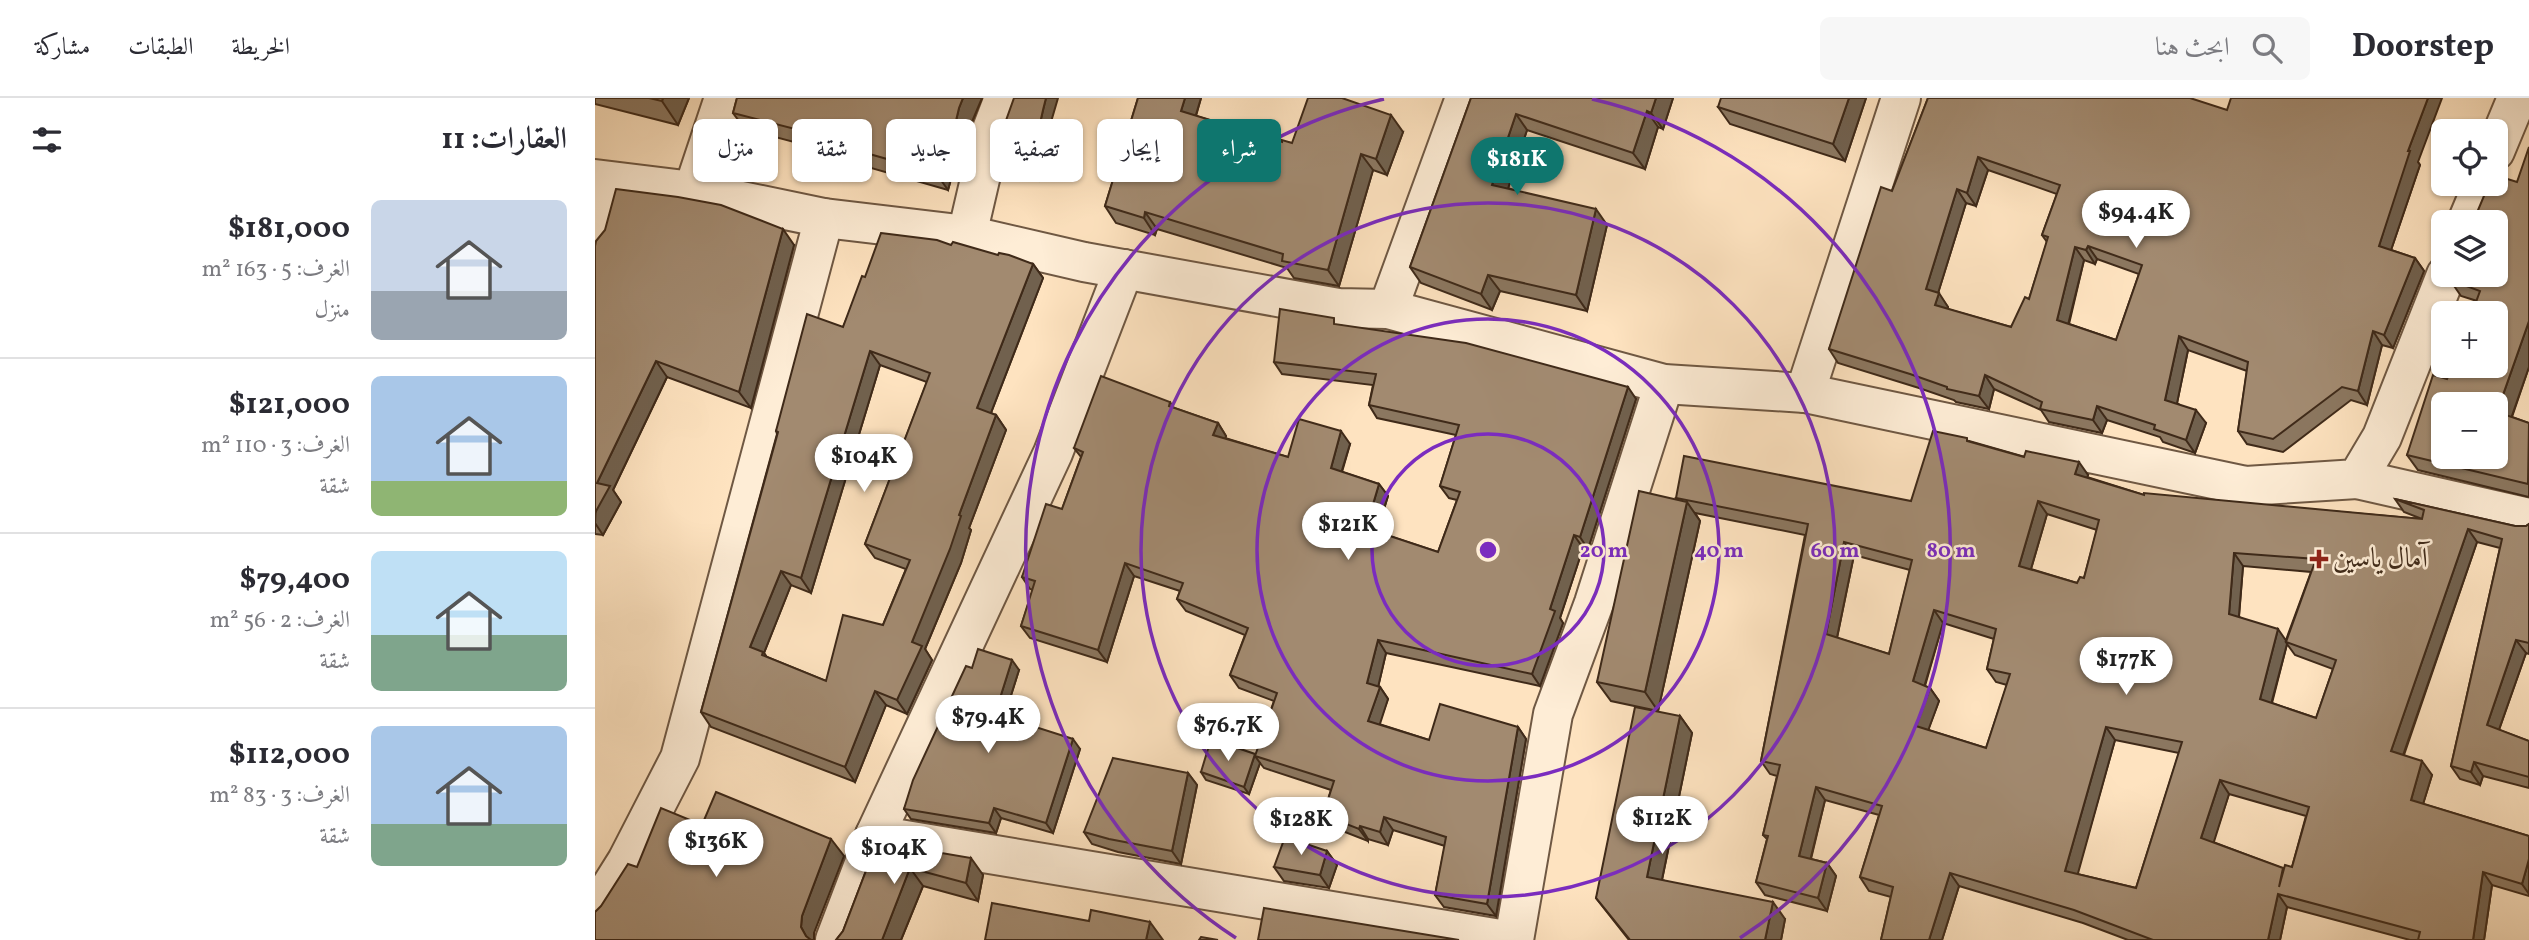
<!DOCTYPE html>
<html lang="ar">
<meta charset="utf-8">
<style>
:root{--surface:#fff;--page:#f7f7f7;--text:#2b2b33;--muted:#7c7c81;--line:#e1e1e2;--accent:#0f766e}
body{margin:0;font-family:Vollkorn,Amiri,serif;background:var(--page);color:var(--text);direction:rtl;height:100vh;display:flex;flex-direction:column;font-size:26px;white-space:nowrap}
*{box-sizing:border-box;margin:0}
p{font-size:23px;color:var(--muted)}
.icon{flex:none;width:38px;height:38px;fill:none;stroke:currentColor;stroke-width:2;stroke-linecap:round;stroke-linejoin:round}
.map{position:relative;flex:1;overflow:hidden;direction:ltr}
.side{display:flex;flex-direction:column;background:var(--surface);width:595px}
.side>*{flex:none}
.top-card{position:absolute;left:21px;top:21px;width:665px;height:63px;direction:rtl;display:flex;gap:14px}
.buttons{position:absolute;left:1836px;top:21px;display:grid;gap:14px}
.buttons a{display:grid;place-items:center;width:77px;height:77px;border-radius:10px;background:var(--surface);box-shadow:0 2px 5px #0004;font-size:35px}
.price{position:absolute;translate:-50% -60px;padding:0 16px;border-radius:24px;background:#fff;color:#222;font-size:23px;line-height:46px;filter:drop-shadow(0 2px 4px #0008)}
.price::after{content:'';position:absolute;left:50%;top:42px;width:21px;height:16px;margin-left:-10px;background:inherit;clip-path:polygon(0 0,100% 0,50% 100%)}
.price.selected{background:var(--accent);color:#fff}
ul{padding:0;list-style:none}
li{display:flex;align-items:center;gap:21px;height:175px;padding:0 28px}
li+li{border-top:2px solid var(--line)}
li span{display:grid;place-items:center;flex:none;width:196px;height:140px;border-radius:10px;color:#555}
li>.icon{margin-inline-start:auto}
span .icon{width:84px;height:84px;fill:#fffc;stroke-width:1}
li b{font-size:30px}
h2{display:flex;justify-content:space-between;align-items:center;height:84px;padding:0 28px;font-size:30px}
.chip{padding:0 24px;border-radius:10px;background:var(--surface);box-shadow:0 2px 5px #0004;font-size:24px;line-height:63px}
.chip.selected{background:var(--accent);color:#fff}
header{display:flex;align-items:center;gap:42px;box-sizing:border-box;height:98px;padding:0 35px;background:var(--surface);border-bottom:2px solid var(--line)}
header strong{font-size:33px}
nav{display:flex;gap:38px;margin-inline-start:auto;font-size:24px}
.search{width:490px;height:63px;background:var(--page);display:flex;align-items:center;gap:18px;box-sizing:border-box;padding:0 24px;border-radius:10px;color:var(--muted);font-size:26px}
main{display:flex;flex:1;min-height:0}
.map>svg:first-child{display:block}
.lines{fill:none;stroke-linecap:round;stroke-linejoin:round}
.minor-casing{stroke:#6f5843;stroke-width:42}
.minor{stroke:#feedd6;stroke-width:38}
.wall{fill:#8b7760;stroke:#3f2a19;stroke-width:2;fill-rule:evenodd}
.shaded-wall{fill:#71614e;stroke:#3f2a19;stroke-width:2}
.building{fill:#a28a70;stroke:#3f2a19;stroke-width:2;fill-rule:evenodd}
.ring{fill:none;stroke:#7b2cbf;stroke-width:3.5}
.poi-dot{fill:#8f2418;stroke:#feedd6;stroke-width:2.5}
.labels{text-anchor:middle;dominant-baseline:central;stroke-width:5;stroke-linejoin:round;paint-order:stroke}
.poi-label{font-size:28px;fill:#3f2a19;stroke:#feedd6;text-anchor:start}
.centre{fill:#7b2cbf;stroke:#feedd6;stroke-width:3.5}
.ring-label{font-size:21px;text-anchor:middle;font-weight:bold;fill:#7b2cbf;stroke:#feedd6;stroke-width:5;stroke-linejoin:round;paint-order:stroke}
</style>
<header>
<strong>Doorstep</strong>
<div class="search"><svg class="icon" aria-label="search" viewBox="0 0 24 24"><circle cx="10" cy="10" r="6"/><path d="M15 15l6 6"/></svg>ابحث هنا</div>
<nav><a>الخريطة</a><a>الطبقات</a><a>مشاركة</a></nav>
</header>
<main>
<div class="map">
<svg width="1934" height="842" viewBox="0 0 1934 842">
<rect width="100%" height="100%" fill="#fee3c0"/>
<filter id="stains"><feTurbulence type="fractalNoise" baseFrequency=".00286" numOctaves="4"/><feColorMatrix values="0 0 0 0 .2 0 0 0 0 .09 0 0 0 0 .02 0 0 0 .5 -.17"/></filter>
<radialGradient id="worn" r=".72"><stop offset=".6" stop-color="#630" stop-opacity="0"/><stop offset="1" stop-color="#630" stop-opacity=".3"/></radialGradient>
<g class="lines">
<defs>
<g id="minor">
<polyline points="1900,53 1922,0"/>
<polyline points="0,81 98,93 229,120 372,137 489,164 743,210 793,211 1069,286 1210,295 1651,388 1762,381 1787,339 1851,177"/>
<polyline points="98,93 129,0"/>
<polyline points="1872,124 1888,86"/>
<polyline points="372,137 396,34 409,0"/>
<polyline points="0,142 16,84"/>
<polyline points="793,211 870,0"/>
<polyline points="1210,295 1306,0"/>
<polyline points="1762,381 1934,420"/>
<polyline points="280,737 911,842"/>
<polyline points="0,814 32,763 85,660 229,120"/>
<polyline points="240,842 280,737 458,355 529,171"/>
<polyline points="919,842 958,616 999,505 1069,286"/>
</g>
</defs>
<use href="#minor" class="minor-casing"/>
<use href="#minor" class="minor"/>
</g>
<g class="wall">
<polygon points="0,0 94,0 83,27 0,6"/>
<polygon points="142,0 387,0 376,26 367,64 361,63 353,92 276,70 271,63 150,31 138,15"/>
<polygon points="543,0 606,0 601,18 687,44 697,45 808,34 792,77 778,72 744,188 699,180 692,170 562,131 560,137 521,125 510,108"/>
<polygon points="876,0 1078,0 1068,31 1063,29 1050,71 932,32 913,90 1012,127 992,213 905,193 897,212 826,185 815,169"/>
<polygon points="1271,0 1250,63 1135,26 1123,9"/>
<path d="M1333 0 1632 12 1823 64 1825 67 1796 152 1820 160 1829 173 1798 250 1787 247 1772 307 1756 302 1688 354 1652 346 1643 333 1652 273 1593 252 1582 305 1611 325 1600 355 1568 344 1565 339 1512 322 1507 335 1454 324 1446 312 1399 291 1394 311 1361 304 1359 302 1324 290 1243 265 1234 251 1297 93ZM1393 72 1462 96 1447 137 1452 144 1434 201 1416 229 1352 211 1353 209 1343 195 1371 105 1381 108ZM1502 161 1544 176 1521 242 1474 226 1489 162 1500 166Z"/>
<polygon points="456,24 444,82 409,74 401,62"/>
<polygon points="1922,84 1934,269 1917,319 1934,325 1934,399 1823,372 1812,357 1852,281 1882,203 1866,198 1855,182"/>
<polygon points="199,147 156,310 72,279 18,392 26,404 8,437 0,436 0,148"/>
<path d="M356 147 438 166 448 180 396 315 401 317 411 332 374 430 376 432 366 465 330 551 337 562 312 616 291 607 260 684 116 629 106 614 182 336 181 333 248 229 270 179ZM285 267 332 284 270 446 280 460 311 471 288 527 231 583 172 559 169 555 196 487 216 495Z"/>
<polygon points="744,227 1041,301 993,451 988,450 965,520 968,525 945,588 791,555 783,589 785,589 793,601 784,626 834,642 923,629 931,641 901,818 849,809 840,797 850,748 798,732 793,747 773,741 773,743 737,729 728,717 736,692 669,670 665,665 654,696 611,682 606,674 661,657 679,603 644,590 635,577 650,537 591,513 582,501 585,493 539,478 512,564 435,540 426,528 438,492 435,491 427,479 467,411 486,359 479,350 575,304 579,310 623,325 631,338 630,340 693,359 755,346 747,374 784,386 793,398 782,434 843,454 862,402 854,400 845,388 861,337 782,320 774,307 778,287 687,276 679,264"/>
<path d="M1374 343 1493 377 1492 379 1549 397 1827 421 1809 414 1800 401 1920 428H1931L1934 426V556L1931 555 1904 632 1934 643V690L1888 678 1885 687 1865 681 1856 668 1905 450 1882 444 1809 657 1837 677 1828 706 1934 738V798L1897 787 1889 842H1815L1692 809 1685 842H1533L1488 825 1364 788 1347 842H1286L1296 799 1274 793 1265 779 1284 717 1230 702 1216 761 1232 765 1241 778 1232 813 1170 797 1161 784 1172 741 1168 737 1182 678 1175 676 1166 663 1210 437 1100 415 1105 423 1063 613 1016 603 1002 584 1082 402 1081 400 1316 403ZM1452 416 1502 432 1489 480 1482 485 1436 471ZM1259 457 1315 472 1294 556 1242 540ZM1648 468 1716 474 1691 542 1644 519ZM1348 525 1399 541 1392 571 1401 584 1412 587 1391 650 1333 632 1344 603 1335 590 1330 588ZM1692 546 1700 557 1738 571 1721 620 1677 605ZM1520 642 1584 655 1541 790 1482 776ZM1634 696 1711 718 1697 769 1689 771 1618 744Z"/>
<polygon points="377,570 424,572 409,619 485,651 458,735 406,720 401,735 316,721 309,711"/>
<polygon points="1085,618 1097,635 1067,782 1190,821 1186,842 1034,842 1001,800"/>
<polygon points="593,675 602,687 586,766 523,754 497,746 489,734"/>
<polygon points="282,744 388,777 383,803 328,788 306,842 241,842 248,833"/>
<polygon points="732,753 742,767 734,790 689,783 679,769"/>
</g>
<g class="shaded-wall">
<polygon points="68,0 94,0 83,27 67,3"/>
<polygon points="368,0 387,0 376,26 367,64 355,48 364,10"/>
<polygon points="451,0 463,0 456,24 444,82 435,70 448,12"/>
<polygon points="590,0 606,0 597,30 586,13"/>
<polygon points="1061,0 1078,0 1068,31 1056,15"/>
<polygon points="1254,0 1271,0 1250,63 1238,46"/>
<polygon points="1833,0 1847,0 1823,64 1825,67 1793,161 1784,148 1813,53"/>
<polygon points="1052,13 1063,29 1050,71 1038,55"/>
<polygon points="921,16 932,32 909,103 897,87"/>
<polygon points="796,17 808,34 792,77 781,61"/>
<polygon points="349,46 361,63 353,92 341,75"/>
<polygon points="766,56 778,72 744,188 733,172"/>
<polygon points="1383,59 1393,72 1381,108 1372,95"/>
<polygon points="1362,91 1371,105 1340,205 1331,191"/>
<polygon points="1001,111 1012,127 992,213 981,197"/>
<polygon points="550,114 562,131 560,137 549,120"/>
<polygon points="188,131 199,147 156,310 144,294"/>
<polygon points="1493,148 1502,161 1500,166 1491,152"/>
<polygon points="1480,149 1489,162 1471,235 1462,222"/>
<polygon points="1820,160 1829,173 1798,250 1789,237"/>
<polygon points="438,166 448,180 392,325 382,310"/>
<polygon points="893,177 905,193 897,212 886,196"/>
<polygon points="1344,195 1353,209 1349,220 1340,207"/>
<polygon points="1934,223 1934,269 1913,329 1902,314"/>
<polygon points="1778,233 1787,247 1772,307 1763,293"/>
<polygon points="1584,238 1593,252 1580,315 1570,302"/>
<polygon points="275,253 285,267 216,495 206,480"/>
<polygon points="61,263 72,279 18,392 26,404 8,437 0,425 2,385"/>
<polygon points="1390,277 1399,291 1394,311 1384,298"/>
<polygon points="1033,289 1041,301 993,451 985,439"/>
<polygon points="1502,308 1512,322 1507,335 1498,322"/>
<polygon points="1601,312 1611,325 1600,355 1591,342"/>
<polygon points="401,317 411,332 374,430 376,432 366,465 330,551 337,562 312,616 302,602 317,544"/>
<polygon points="623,325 631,338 627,349 618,337"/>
<polygon points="746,333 755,346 744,382 736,370"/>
<polygon points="1484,364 1493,377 1489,389 1480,376"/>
<polygon points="784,386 793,398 779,442 771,430"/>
<polygon points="1443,403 1452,416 1433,481 1424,468"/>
<polygon points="1092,404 1105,423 1063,613 1050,594"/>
<polygon points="1873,431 1882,444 1805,666 1796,653"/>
<polygon points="979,437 988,450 965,520 968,525 945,588 937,576 955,511"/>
<polygon points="1249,444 1259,457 1240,549 1231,536"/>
<polygon points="1639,455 1648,468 1643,529 1634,516"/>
<polygon points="530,465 539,478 512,564 503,552"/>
<polygon points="186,473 196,487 169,555 178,569 155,549"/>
<polygon points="1339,512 1348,525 1327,596 1318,583"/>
<polygon points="1683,531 1692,544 1691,544 1692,546 1674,614 1665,601"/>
<polygon points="783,542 791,555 781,598 772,585"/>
<polygon points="1921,542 1931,555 1901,640 1892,627"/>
<polygon points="417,562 424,572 407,626 400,616"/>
<polygon points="785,589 793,601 782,635 773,623"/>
<polygon points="1335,590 1344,603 1330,641 1321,628"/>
<polygon points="280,593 291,607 260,684 250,669"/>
<polygon points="1085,618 1097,635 1064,796 1052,779"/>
<polygon points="923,629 931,641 901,818 892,806"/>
<polygon points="1511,629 1520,642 1480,786 1470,773"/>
<polygon points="478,641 485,651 458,735 451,725"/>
<polygon points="660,656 660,658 665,665 654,696 649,689"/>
<polygon points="1827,663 1837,677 1825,716 1816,702"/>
<polygon points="1879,664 1888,678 1885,687 1876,674"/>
<polygon points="593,675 602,687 586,766 577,753"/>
<polygon points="1625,682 1634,696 1616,753 1606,740"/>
<polygon points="1221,689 1230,702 1213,771 1204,758"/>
<polygon points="399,710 406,720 401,735 394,725"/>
<polygon points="789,719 798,732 793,747 785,734"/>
<polygon points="765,728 773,741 773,743 764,731"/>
<polygon points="236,741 249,758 219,835 219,842 213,842 206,829 207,818"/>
<polygon points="732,753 742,767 734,790 725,777"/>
<polygon points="376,760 388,777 383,803 371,785"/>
<polygon points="1934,761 1934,796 1927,786"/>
<polygon points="1232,765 1241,778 1232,813 1223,800"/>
<polygon points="315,770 328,788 306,842 287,842"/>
<polygon points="1888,774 1897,787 1889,842 1878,842"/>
<polygon points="1355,775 1364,788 1347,842 1334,842"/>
<polygon points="1683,796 1692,809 1685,842 1673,842"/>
<polygon points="1178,804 1190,821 1186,842 1170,842"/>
<polygon points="555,824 568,842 551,842"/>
</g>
<g class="building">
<polygon points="54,0 68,0 67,3"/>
<polygon points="142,0 368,0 364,10 355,48 349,46 341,75 264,53 266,48 138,15"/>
<polygon points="419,0 451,0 448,12 435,70 401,62 409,28"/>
<polygon points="543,0 590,0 586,13 687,44 687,42 697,45 713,0 747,0 796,17 781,61 766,56 733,172 687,163 688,156 550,114 549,120 510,108"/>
<polygon points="876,0 1061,0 1056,15 1052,13 1038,55 921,16 897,87 1001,111 981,197 893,177 886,196 815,169"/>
<polygon points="1126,0 1254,0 1238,46 1123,9"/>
<path d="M1333 0H1595L1632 12 1636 0H1833L1813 53H1815L1784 148 1820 160 1789 237 1778 233 1763 293 1747 289 1678 341 1643 333 1653 264 1584 238 1570 302 1601 312 1591 342 1559 331 1560 327 1502 308 1498 322 1445 311 1447 304 1390 277 1384 298 1352 291V289L1315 276 1234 251 1286 89 1297 93ZM1383 59 1465 87 1447 137 1453 139 1434 201 1430 199 1416 229 1340 207 1344 195 1331 191 1362 91 1372 95ZM1493 148 1547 167 1521 242 1462 222 1480 149 1491 152Z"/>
<path d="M1934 49V223L1902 314 1934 325 1933 386 1812 357 1838 277 1852 281 1858 268H1900V215H1877L1885 193 1855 182 1857 177H1900V124H1875L1881 117 1894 86H1900V77L1922 84ZM1848 306H1900V359H1848Z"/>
<polygon points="21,91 83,99 126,107 188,131 144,294 61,263 2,385 15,388 0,415 0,148 1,143 10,132"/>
<path d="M286 135 342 142 356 147 358 144 403 157 404 155 414 157 438 166 382 310 401 317 364 417 366 418 355 451 317 544 327 548 302 602 280 593 250 669 106 614 183 334 181 333 212 216 248 229 267 178 270 179ZM275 253 335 275 270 446 315 462 288 527 248 517 231 583 167 557 168 554 155 549 186 473 206 480Z"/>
<polygon points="685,211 739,220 739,226 871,245 1033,289 985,439 979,437 955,511 960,513 937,576 783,542 772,585 785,589 773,623 834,642 845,606 923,629 892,806 840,797 851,739 789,719 785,734 765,728 764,731 728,717 739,683 660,658 682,595 635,577 653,530 582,501 588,485 530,465 503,552 426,528 440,483 427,479 451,406 467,411 488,354 479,350 506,278 575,304 574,308 623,325 618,337 693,359 704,321 746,333 736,370 784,386 771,430 843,454 865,394 845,388 864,327 774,307 781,276 679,264"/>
<path d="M1338 333 1372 340V343L1429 359 1431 353 1484 364 1480 376 1549 397V395L1827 421 1829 412 1800 401 1920 428H1931L1934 426V545L1921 542 1892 627 1934 643V679L1879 664 1876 674 1856 668 1907 441 1873 431 1796 653 1827 663 1816 702 1934 738V761L1927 786 1888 774 1878 842H1823L1825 834 1683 796 1673 842H1558L1479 812 1355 775 1334 842H1286L1298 789 1265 779 1287 708 1221 689 1204 758 1232 765 1223 800 1161 784 1173 738 1168 737 1185 667 1166 663 1213 426 1081 400 1089 358 1316 403ZM1443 403 1504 422 1489 480 1485 479 1482 485 1424 468ZM1249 444 1317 462 1294 556 1231 536ZM1639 455 1721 461 1691 544 1741 562 1721 620 1665 601 1683 531 1634 516ZM1339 512 1401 531 1392 571 1415 576 1391 650 1321 628 1335 590 1318 583ZM1511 629 1587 644 1541 790 1470 773ZM1625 682 1714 709 1697 769 1690 767 1684 789 1688 770 1606 740Z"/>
<polygon points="1044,393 1092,404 1050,594 1002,584"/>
<polygon points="383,551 417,562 400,616 478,641 451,725 399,710 394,725 309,711 318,682 371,568 377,570"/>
<polygon points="1040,609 1085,618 1052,779 1178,804 1170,842 1035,842 1001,800"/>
<polygon points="616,641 660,656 649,689 606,674"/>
<polygon points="518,660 593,675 577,753 514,741 489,734"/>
<polygon points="121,694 236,741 207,818 206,829 211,838 216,842 0,842 0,814 6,808 33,766 42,769 66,710 107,727"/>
<polygon points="690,739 732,753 725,777 679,769"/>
<polygon points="282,744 376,760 371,785 315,770 287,842 241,842 248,833"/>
<polygon points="397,805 494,823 496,812 555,824 551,842 390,842"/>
<polygon points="669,810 864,842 663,842"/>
<polygon points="606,839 623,842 604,842"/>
</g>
<g class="ring">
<circle cx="893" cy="452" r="116"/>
<circle cx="893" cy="452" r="231"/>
<circle cx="893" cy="452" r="347"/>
<path d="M641 840A463 463 0 0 1 789 1M997 1A463 463 0 0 1 1145 840"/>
</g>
<path class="poi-dot" d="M1720.5 450.5h7v7h7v7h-7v7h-7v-7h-7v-7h7z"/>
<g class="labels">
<g class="poi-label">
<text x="1738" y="461">آمال ياسين</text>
</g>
</g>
<circle cx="893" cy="452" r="10" class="centre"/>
<g class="ring-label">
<text x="1009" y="459">20 m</text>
<text x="1124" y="459">40 m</text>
<text x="1240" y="459">60 m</text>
<text x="1356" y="459">80 m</text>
</g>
<rect width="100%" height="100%" filter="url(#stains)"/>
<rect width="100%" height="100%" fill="url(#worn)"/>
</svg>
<div class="buttons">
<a><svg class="icon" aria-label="locate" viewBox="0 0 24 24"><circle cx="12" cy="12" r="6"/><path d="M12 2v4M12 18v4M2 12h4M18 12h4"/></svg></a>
<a><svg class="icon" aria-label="layers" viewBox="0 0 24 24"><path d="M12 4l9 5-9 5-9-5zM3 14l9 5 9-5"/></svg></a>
<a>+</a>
<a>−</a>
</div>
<b class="price selected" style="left:922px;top:99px">$181K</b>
<b class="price" style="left:1541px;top:152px">$94.4K</b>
<b class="price" style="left:269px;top:396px">$104K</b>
<b class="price" style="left:753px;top:464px">$121K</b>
<b class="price" style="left:1531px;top:599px">$177K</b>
<b class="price" style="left:393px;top:657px">$79.4K</b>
<b class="price" style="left:633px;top:665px">$76.7K</b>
<b class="price" style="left:1067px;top:758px">$112K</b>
<b class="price" style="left:706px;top:759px">$128K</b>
<b class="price" style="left:121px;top:781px">$136K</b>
<b class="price" style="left:299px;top:788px">$104K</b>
<div class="top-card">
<a class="chip selected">شراء</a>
<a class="chip">إيجار</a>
<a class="chip">تصفية</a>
<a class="chip">جديد</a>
<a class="chip">شقة</a>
<a class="chip">منزل</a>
</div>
</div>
<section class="side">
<h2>العقارات: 11<svg class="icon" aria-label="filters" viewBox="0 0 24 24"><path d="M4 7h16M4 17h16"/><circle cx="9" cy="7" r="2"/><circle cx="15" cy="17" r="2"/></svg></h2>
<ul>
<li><span style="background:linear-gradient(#c9d6e8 65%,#9aa5b1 0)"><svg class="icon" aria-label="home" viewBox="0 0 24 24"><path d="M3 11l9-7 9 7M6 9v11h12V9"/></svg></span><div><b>$181,000</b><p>الغرف: 5 · 163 m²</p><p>منزل</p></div></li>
<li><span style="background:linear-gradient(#a9c7e8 75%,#8fb573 0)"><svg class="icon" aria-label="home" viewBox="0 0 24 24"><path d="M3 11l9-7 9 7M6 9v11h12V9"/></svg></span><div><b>$121,000</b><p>الغرف: 3 · 110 m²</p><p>شقة</p></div></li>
<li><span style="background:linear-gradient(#bfe0f5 60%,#7fa58c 0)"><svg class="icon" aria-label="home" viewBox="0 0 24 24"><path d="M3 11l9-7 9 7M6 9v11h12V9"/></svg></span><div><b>$79,400</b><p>الغرف: 2 · 56 m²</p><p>شقة</p></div></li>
<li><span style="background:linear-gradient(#a9c7e8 70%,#7fa58c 0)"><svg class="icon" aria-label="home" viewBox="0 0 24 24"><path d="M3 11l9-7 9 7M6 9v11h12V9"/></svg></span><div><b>$112,000</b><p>الغرف: 3 · 83 m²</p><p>شقة</p></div></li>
</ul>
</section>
</main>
